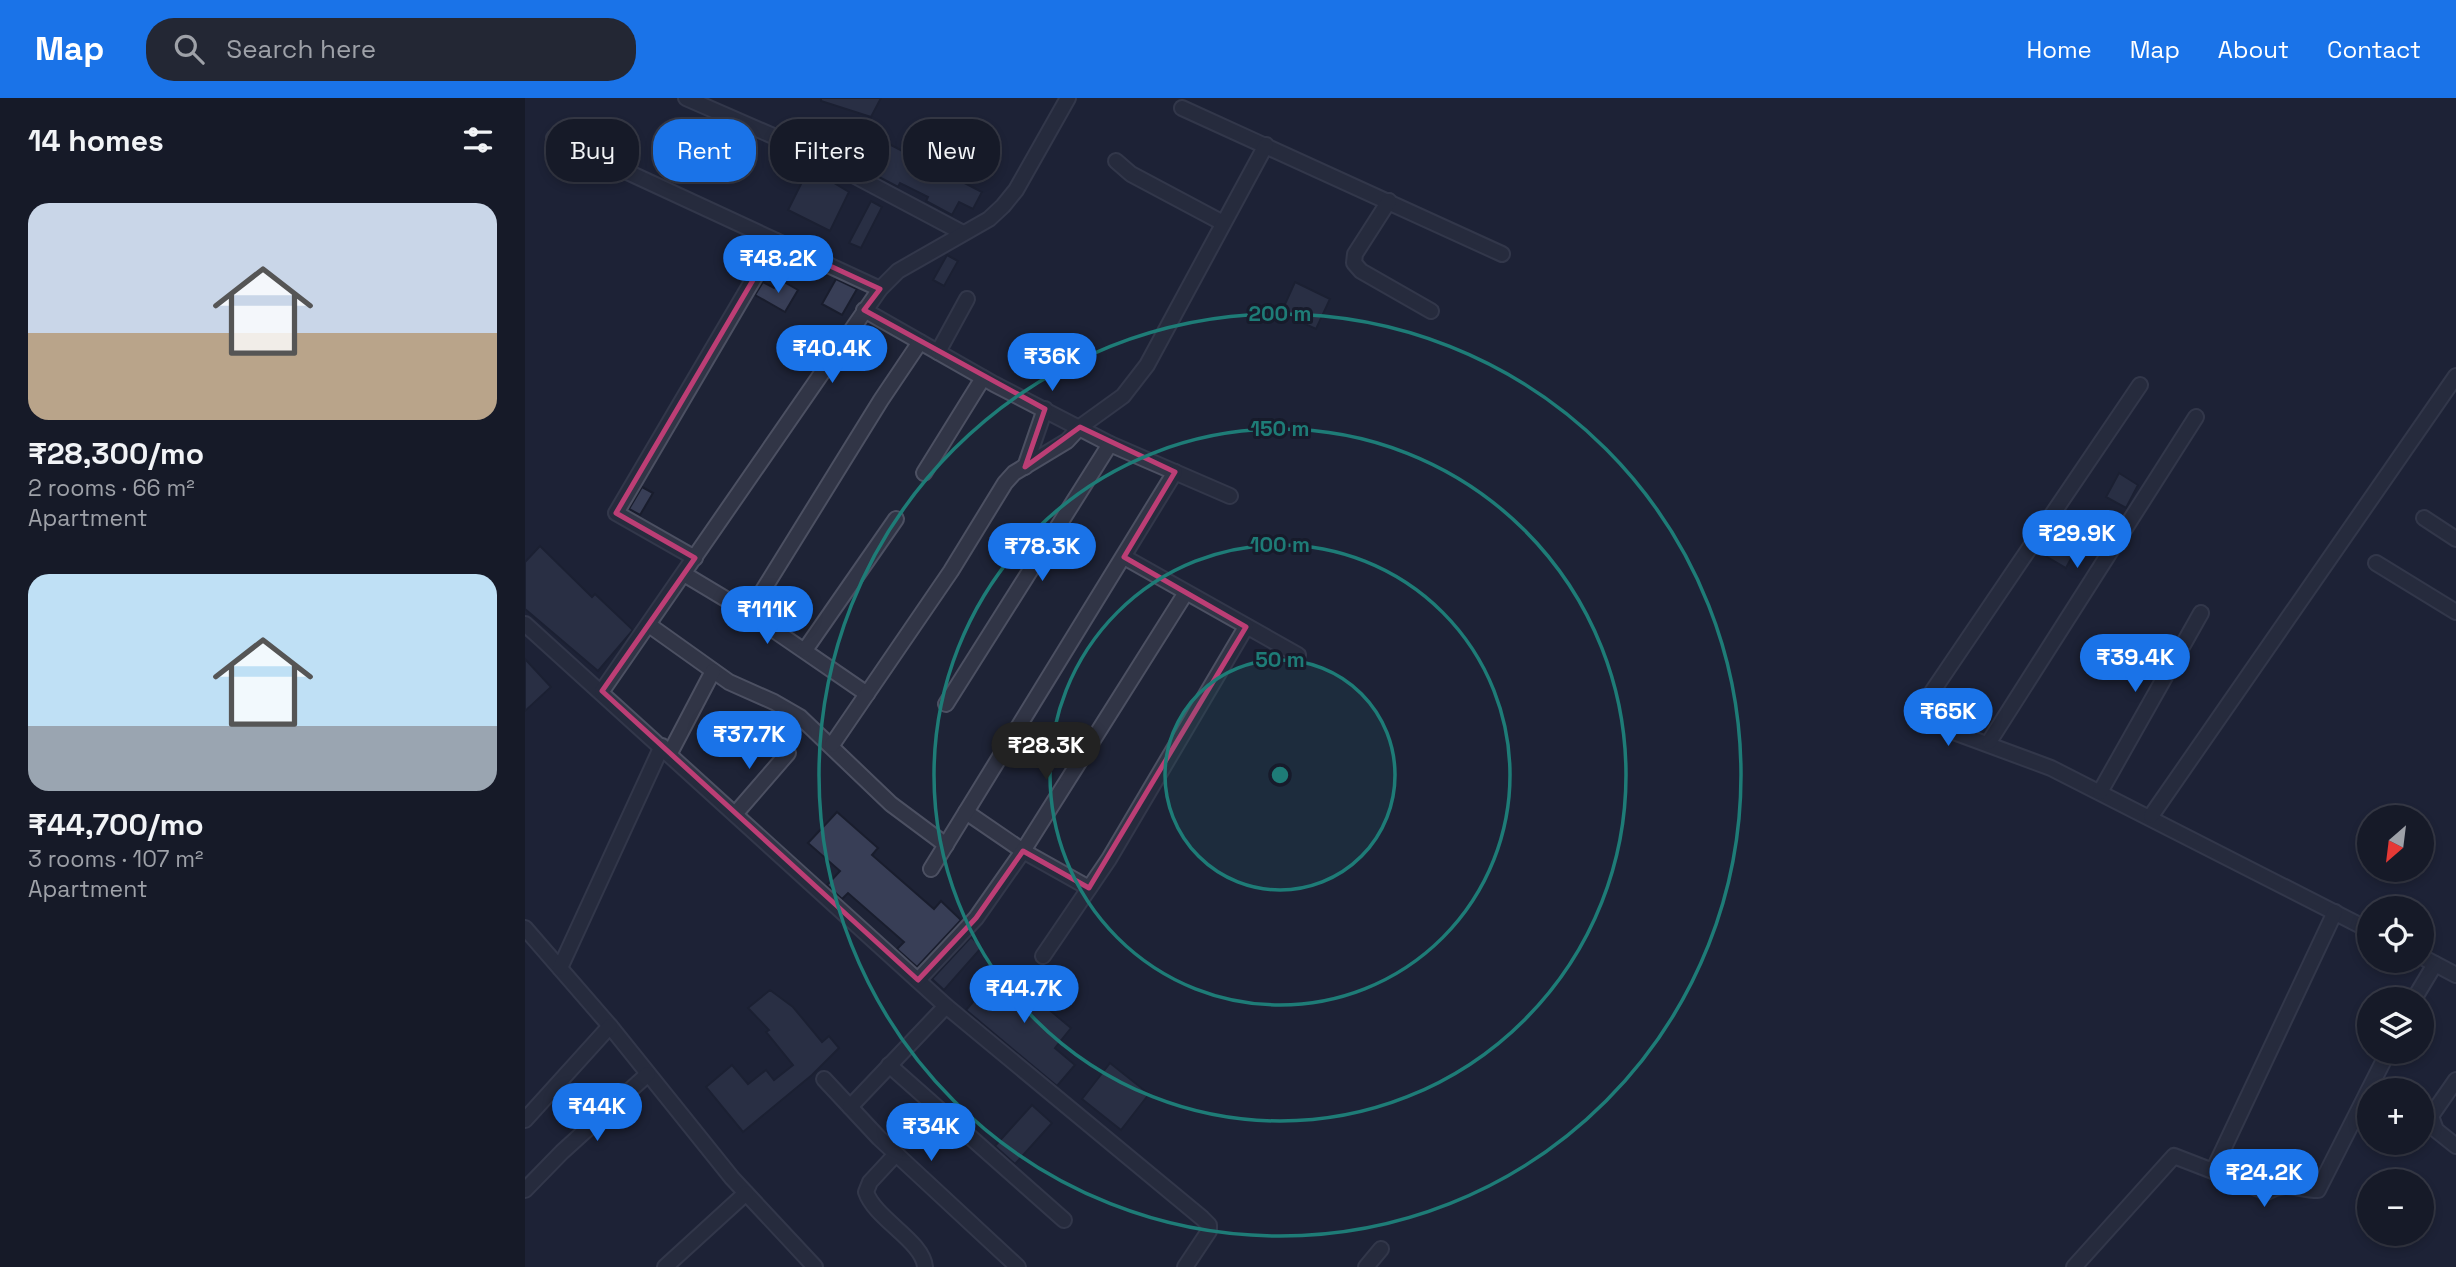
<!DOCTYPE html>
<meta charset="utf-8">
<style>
:root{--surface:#161a28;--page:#232734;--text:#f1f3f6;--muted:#9ea1a8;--line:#353845;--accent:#1a73e8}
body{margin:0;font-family:"Space Grotesk",sans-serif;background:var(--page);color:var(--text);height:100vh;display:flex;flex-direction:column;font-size:26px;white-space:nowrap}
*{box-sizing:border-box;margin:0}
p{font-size:23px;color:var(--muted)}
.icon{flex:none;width:38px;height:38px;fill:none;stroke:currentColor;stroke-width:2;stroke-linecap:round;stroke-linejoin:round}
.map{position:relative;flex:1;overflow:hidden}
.drawer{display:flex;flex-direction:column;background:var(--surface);width:525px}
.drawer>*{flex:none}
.hud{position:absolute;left:21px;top:21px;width:665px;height:63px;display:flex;gap:14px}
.needle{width:46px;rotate:208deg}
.controls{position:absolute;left:1832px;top:707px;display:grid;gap:14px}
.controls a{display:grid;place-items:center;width:77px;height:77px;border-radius:50%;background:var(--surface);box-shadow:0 4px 10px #0003,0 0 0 2px var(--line);font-size:35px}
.price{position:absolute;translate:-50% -60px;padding:0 16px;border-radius:24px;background:var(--accent);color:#fff;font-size:23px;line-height:46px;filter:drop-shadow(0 2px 4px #0008)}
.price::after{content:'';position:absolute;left:50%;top:42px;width:21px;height:16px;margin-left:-10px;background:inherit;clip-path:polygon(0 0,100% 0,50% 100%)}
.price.on{background:#222;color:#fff}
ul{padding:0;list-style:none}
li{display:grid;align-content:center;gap:14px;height:371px;padding:0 28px}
li span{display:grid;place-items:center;height:217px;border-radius:21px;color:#555}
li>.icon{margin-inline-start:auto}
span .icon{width:126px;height:126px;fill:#fffc;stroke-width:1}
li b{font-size:30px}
h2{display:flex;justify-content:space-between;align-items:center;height:84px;padding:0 28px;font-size:30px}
.pill{padding:0 24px;border-radius:28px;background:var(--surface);box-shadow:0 4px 10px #0003,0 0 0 2px var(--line);font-size:24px;line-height:63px}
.pill.on{background:var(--accent);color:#fff}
header{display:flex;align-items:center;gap:42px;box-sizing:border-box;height:98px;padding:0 35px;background:var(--accent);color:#fff}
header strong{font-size:33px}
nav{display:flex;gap:38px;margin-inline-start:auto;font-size:24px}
.search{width:490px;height:63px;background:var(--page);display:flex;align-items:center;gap:18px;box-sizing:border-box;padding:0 24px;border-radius:28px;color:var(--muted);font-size:26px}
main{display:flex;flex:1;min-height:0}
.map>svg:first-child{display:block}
.building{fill:#383e56;stroke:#191d2d;stroke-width:2}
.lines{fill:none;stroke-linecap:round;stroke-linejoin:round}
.street-casing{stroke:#4c5062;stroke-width:18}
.street{stroke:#313546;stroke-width:14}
.marked{fill:none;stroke:#bc3e75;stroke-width:5;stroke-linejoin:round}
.ring{fill:none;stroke:#1e7c77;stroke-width:3.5}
.centre{fill:#1e7c77;stroke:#171b2b;stroke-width:3.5}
.ring-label{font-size:21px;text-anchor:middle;font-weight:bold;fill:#1e7c77;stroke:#171b2b;stroke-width:6;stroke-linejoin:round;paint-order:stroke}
</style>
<header>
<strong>Map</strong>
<div class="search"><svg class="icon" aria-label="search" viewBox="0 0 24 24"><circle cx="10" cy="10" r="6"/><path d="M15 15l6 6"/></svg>Search here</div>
<nav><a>Home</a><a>Map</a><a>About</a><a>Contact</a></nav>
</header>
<main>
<section class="drawer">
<h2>14 homes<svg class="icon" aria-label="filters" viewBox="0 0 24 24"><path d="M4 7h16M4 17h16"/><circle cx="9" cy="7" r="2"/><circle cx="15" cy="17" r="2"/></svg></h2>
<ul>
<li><span style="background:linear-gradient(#c9d6e8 60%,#b9a48a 0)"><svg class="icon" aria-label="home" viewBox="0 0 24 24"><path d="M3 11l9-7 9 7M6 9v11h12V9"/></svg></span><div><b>₹28,300/mo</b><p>2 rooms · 66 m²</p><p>Apartment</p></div></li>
<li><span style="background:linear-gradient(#bfe0f5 70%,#9aa5b1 0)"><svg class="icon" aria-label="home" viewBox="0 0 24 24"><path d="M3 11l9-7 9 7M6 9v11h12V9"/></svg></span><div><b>₹44,700/mo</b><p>3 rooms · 107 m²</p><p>Apartment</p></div></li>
</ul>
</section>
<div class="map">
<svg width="1931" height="1169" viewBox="0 0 1931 1169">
<rect width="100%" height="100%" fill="#1e2336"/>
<g class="building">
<polygon points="296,0 356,0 346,19 296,3"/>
<polygon points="335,31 457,94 448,111 434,104 427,117 401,103 403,99 375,85 373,89 320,61"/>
<polygon points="284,70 324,94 305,133 263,112"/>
<polygon points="346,103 357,109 336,150 324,145"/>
<polygon points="422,157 433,163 419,188 408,182"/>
<polygon points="254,181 273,192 260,214 230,197 238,184 249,190"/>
<polygon points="311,181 332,191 317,217 297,206"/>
<polygon points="770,184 805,201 791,231 756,215"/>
<polygon points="1594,375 1613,387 1601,410 1581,399"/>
<polygon points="117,389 128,395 115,417 104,411"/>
<polygon points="1524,439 1549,455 1541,470 1517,456"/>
<polygon points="15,448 67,499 70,496 108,532 73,573 0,511 0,464"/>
<polygon points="0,561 26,589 0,613"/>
<polygon points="312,714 353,750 347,757 409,811 416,803 436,822 392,869 372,851 379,844 323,795 317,801 302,787 315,773 283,745"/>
<polygon points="446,839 457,849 419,892 407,881"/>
<polygon points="476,871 546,930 530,950 550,967 532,988 441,912"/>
<polygon points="245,892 268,909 297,944 304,938 314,950 287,977 218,1034 181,989 207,967 223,986 241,972 249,982 268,967 241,934 244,932 223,910"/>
<polygon points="585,965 624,996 596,1032 557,1001"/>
<polygon points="507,1007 527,1025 490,1066 470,1048"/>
</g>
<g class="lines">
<defs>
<g id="street">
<polyline points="161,0 287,55 436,134"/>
<polyline points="657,10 977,156"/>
<polyline points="29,40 355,191"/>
<polyline points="591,63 606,76 698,125"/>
<polyline points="864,103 830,156 829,165 836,173 906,213"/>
<polyline points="339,212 469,286 585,346 705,398"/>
<polyline points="413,254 442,201"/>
<polyline points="1615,287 1407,594 1402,607 1403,618 1426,633 1526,670 1844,832"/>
<polyline points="500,369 520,311"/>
<polyline points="399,375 458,280"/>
<polyline points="1899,420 1931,441"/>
<polyline points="599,459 773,557"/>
<polyline points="170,460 91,415 251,143"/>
<polyline points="1851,465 1931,514"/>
<polyline points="159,476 224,515 342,596"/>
<polyline points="224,515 356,302 395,244"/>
<polyline points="0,526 421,908 677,1120 684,1127 684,1133 660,1169"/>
<polyline points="124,527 204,584 249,604 275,619 366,706 421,747"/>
<polyline points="280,552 371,421"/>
<polyline points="77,593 355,191 373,173 464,121 478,108 491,92 543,0"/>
<polyline points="421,606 585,346"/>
<polyline points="1464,644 1671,319"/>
<polyline points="307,647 426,473 480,385 489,375 542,343 555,329 598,298 622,267 741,47"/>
<polyline points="145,655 188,573"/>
<polyline points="1575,694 1676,515"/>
<polyline points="441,714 498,753 564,790"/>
<polyline points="211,715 263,655"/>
<polyline points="1626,718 1931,278"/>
<polyline points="406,771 650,374"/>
<polyline points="0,830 85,928 207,1080 290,1169"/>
<polyline points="518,858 584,761 721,529"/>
<polyline points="1897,859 1931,877"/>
<polyline points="35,870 137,648"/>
<polyline points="393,882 451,820 498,753 660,496"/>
<polyline points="1889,901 1910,866"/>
<polyline points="364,967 539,1122"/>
<polyline points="299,981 354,1040 493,1169"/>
<polyline points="1931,982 1906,1018 1911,1032 1931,1048"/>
<polyline points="325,1009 421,908"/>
<polyline points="0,1022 85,928"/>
<path d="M371 1056 345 1084 341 1094C350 1121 398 1143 400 1169"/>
<polyline points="1688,1073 1810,814"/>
<polyline points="0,1092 37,1054 123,976"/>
<polyline points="140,1169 221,1095"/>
<polyline points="841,1169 856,1151"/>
<path d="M1549 1169 1649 1058 1742 1094C1761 1082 1772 1092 1793 1092L1863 954"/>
</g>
</defs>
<use href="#street" class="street-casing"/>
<use href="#street" class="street"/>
</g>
<path d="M0 0H1931V1169H0ZM251 143 355 191 339 212 520 311 500 369 555 329 650 374 599 459 721 529 564 790 498 753 451 820 393 882 77 593 170 460 91 415Z" fill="#1e2336" fill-opacity=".55" fill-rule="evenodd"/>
<path class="marked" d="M251 143 355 191 339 212 520 311 500 369 555 329 650 374 599 459 721 529 564 790 498 753 451 820 393 882 77 593 170 460 91 415Z"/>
<circle cx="755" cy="677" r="115" fill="#1e7c77" fill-opacity=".12"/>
<g class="ring">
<circle cx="755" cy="677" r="115"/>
<circle cx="755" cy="677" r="230"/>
<circle cx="755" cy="677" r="346"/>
<circle cx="755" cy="677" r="461"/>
</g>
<circle cx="755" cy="677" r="10" class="centre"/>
<g class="ring-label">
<text x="755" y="223">200 m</text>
<text x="755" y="338">150 m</text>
<text x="755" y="454">100 m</text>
<text x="755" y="569">50 m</text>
</g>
</svg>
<div class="controls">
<a><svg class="needle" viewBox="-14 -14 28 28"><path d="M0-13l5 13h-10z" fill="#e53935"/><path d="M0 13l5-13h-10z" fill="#9ea1a8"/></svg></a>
<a><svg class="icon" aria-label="locate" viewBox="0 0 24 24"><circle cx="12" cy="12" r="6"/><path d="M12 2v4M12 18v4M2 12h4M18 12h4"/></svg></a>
<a><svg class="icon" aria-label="layers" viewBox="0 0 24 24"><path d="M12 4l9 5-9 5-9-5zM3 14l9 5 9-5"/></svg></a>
<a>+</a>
<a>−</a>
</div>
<b class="price" style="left:253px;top:197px">₹48.2K</b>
<b class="price" style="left:307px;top:287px">₹40.4K</b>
<b class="price" style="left:527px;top:295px">₹36K</b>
<b class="price" style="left:1552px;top:472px">₹29.9K</b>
<b class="price" style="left:517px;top:485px">₹78.3K</b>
<b class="price" style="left:242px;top:548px">₹111K</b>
<b class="price" style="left:1610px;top:596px">₹39.4K</b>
<b class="price" style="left:1423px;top:650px">₹65K</b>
<b class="price" style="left:224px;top:673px">₹37.7K</b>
<b class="price on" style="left:521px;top:684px">₹28.3K</b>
<b class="price" style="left:499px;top:927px">₹44.7K</b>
<b class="price" style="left:72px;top:1045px">₹44K</b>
<b class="price" style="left:406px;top:1065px">₹34K</b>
<b class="price" style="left:1739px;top:1111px">₹24.2K</b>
<div class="hud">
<a class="pill">Buy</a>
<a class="pill on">Rent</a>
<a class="pill">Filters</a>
<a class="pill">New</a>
</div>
</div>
</main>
